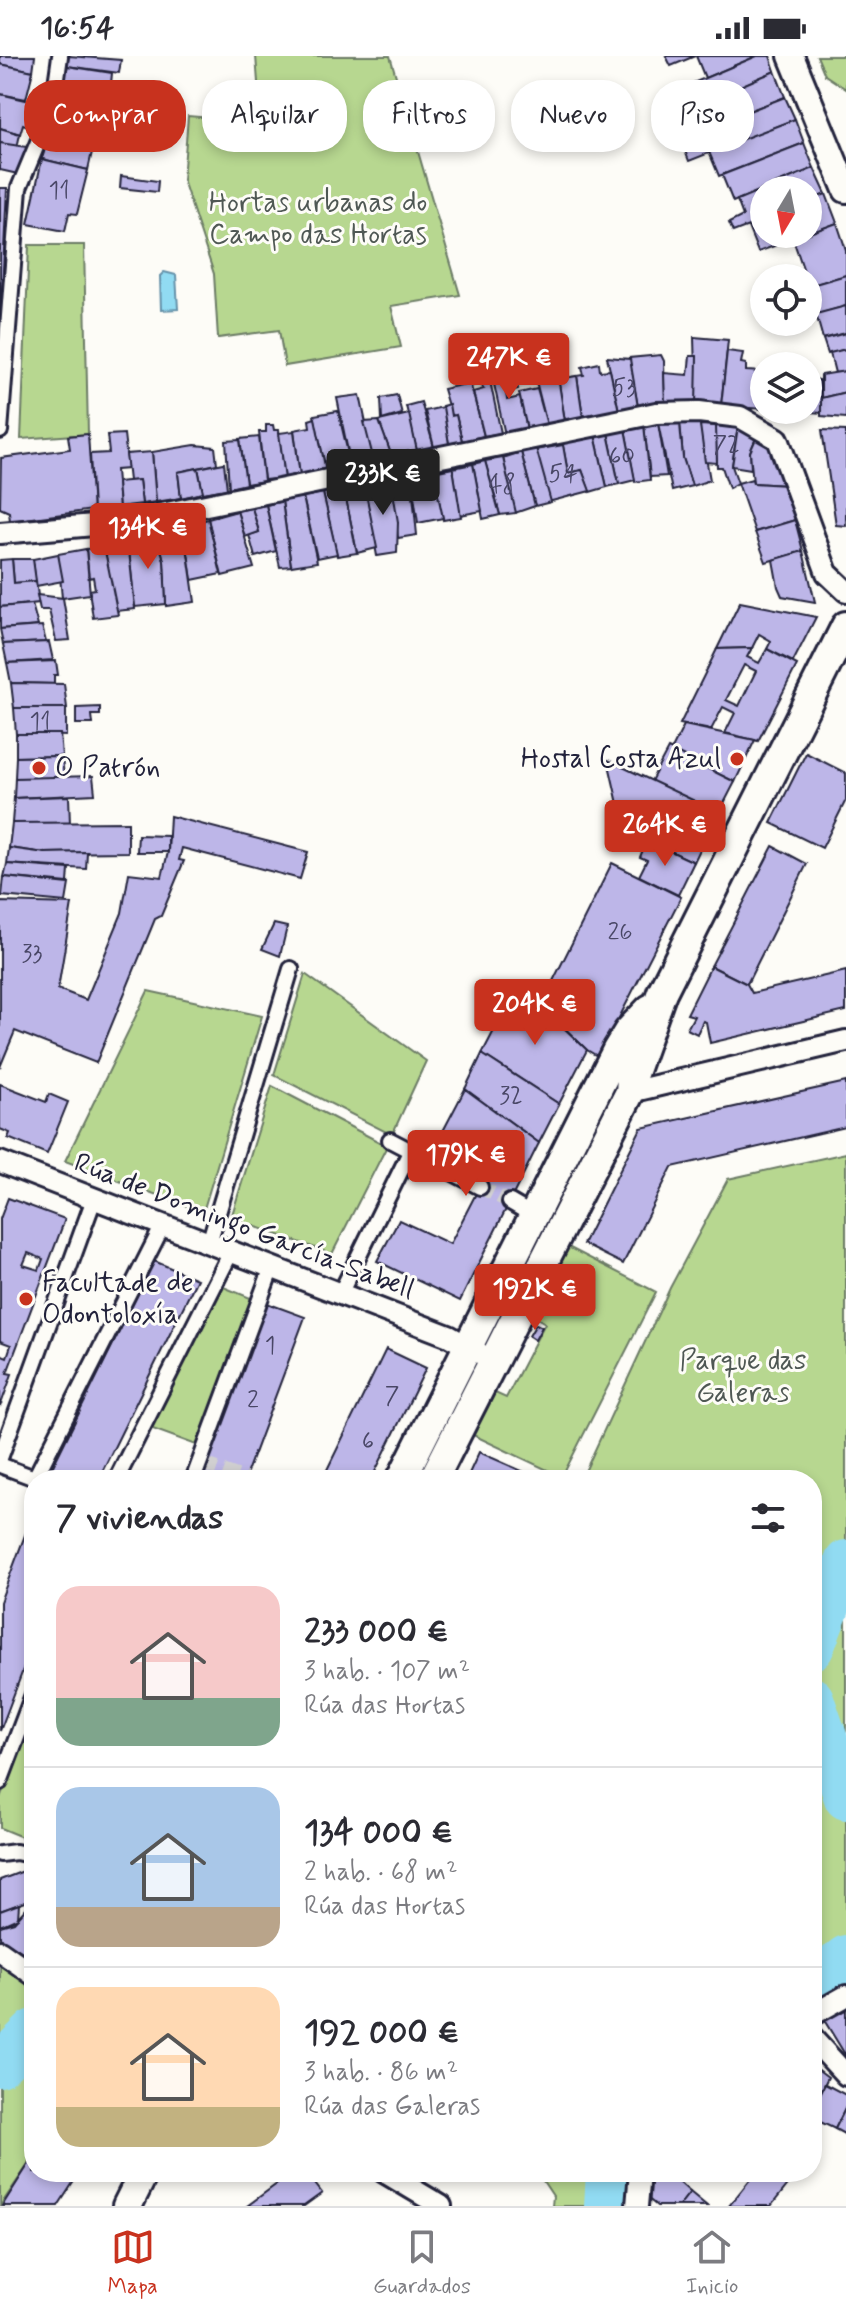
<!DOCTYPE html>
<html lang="es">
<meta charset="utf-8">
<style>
:root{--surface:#fff;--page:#f2f2f3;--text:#2b2b33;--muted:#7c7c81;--line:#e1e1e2;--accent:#c8321e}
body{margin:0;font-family:Mynerve,sans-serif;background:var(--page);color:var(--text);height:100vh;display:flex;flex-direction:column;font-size:30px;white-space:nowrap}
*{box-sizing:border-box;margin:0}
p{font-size:26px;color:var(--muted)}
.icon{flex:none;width:44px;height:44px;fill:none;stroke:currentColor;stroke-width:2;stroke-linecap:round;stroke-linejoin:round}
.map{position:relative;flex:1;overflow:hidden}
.panel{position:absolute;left:24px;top:1414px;width:798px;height:712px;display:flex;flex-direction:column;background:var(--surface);border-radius:32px;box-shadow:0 4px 12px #0003}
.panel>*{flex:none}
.top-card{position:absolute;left:24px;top:24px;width:798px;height:72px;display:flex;gap:16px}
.needle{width:52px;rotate:190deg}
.controls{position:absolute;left:750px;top:120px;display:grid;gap:16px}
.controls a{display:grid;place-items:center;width:72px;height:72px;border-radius:50%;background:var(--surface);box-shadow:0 4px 12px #0003;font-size:40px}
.price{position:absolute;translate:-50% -68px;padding:0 18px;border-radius:8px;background:var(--accent);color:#fff;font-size:26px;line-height:52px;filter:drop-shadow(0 2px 4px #0008)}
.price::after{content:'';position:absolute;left:50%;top:48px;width:24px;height:18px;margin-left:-12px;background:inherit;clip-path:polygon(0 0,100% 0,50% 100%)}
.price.current{background:#222;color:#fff}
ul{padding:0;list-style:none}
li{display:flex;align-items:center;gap:24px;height:200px;padding:0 32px}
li+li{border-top:2px solid var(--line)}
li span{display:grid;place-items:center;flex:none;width:224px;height:160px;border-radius:24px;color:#555}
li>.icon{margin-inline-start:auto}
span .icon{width:96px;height:96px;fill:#fffc;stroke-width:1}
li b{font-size:34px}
h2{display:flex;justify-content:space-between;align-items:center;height:96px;padding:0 32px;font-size:34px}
.pill{padding:0 28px;border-radius:32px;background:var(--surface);box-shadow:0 4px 12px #0003;font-size:28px;line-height:72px}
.pill.current{background:var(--accent);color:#fff}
.status{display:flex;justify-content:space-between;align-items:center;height:56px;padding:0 40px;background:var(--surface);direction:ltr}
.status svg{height:22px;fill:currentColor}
.tabs{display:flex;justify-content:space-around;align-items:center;height:112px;border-top:2px solid var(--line);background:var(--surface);font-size:22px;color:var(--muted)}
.tabs a{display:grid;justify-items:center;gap:4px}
.tabs .current{color:var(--accent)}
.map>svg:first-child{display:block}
.green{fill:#b7d790;stroke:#6c7c66;stroke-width:2}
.water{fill:#91dbf2;stroke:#6591a9;stroke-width:2}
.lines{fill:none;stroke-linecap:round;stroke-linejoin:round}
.river{stroke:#91dbf2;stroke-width:44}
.building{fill:#bdb6e8;stroke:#22223b;stroke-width:2;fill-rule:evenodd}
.pedestrian-tunnel{stroke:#d1d0d1;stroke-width:14;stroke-dasharray:14 7;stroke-linecap:butt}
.pedestrian-casing{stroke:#22223b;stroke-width:20}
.minor-casing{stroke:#22223b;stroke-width:26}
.tertiary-casing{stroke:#22223b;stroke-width:30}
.secondary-casing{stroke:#22223b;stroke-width:34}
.pedestrian{stroke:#fdfcf7;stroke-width:14}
.minor{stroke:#fdfcf7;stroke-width:20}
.tertiary{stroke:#fdfcf7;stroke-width:24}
.secondary{stroke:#fdfcf7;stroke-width:28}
.poi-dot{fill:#c8321e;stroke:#fdfcf7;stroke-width:3}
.labels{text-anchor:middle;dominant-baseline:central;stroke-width:6;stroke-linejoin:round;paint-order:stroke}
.number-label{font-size:24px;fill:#494766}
.park-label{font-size:28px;fill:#4f5854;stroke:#fdfcf7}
.poi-label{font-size:28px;fill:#22223b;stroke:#fdfcf7;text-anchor:start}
.street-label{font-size:28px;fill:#22223b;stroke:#fdfcf7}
</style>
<div class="status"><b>16:54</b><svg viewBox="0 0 49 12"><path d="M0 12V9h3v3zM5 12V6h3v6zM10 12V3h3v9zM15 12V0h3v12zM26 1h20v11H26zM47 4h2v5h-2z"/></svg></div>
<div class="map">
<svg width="846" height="2150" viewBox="0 0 846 2150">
<rect width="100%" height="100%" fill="#fdfcf7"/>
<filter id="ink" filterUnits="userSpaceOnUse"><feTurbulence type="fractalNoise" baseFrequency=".0125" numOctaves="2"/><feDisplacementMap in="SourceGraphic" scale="16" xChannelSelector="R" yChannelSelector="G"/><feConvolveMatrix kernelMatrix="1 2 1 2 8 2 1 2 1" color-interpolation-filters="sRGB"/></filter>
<g filter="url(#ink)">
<g class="green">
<polygon points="256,0 390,0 460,239 391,250 401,291 285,310 279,274 218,282 214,218 183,124 188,60 261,66"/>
<polygon points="817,0 846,0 846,33 825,19"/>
<polygon points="29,189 84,189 88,378 21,383"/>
<polygon points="305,918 426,1005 392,1079 274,1019"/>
<polygon points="148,935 262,960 203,1156 65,1105"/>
<polygon points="272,1030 387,1090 332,1198 231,1162"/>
<polygon points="846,1097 846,1930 812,1950 812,1424 581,1424 670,1232 728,1123"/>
<polygon points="566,1190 656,1236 562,1421 471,1378 493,1336 506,1342 545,1267 532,1259"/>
<polygon points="221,1230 253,1243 199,1390 150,1372"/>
<polygon points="34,1654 34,1786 0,1772 0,1742"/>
<polygon points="0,1910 34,1930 34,1966 0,2000"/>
<polygon points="34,1987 34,2100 0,2150 0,2023"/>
<polygon points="537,2116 626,2116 624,2150 552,2150 553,2140"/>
</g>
<polygon class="water" points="164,216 176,219 178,253 161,254 160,220"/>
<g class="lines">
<g class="river">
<polyline points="812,1592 846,1506"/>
<polyline points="812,1643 846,1742"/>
<polyline points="812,1929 846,1901"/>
<polyline points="0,2009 34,1975"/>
<polyline points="606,2150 608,2116"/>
</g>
</g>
<g class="building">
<polygon points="0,0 35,0 33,15 0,8"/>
<polygon points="69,0 121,4 119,17 67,10"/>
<polygon points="666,0 695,0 671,10"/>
<polygon points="696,0 757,0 705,22"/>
<polygon points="757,0 770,0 775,15 688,53 679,33"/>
<polygon points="0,8 33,15 26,43 0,38"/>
<polygon points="67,10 112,17 109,49 62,44"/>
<polygon points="775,15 785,41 680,82 669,61"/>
<polygon points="0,38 30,45 28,53 35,56 31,71 23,68 20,78 0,72"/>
<polygon points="785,41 795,63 689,105 680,82"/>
<polygon points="62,44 112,49 97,88 49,79"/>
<polygon points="795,63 804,87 719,120 709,96"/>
<polygon points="0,72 20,78 17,92 0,87"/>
<polygon points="49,79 94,87 88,114 42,103"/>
<polygon points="0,87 27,91 18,118 0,114"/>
<polygon points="804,87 814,112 733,146 722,119"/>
<polygon points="42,103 88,114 77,158 69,157 65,175 28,168"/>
<polygon points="814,112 826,138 808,145 808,134 764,134 764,164 733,176 729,167 743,160 737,144"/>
<polygon points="121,120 158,125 157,136 120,132"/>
<polygon points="0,132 7,132 0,277"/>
<polygon points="826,138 837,167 808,178 808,145"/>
<polygon points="764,164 764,178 807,178 758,196 748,171"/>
<polygon points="837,167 846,194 846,219 809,230 793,183"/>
<polygon points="846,219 846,250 808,261 808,230"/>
<polygon points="846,250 846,277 823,283 816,258"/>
<polygon points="846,277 846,293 828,298 823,283"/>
<polygon points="694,281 728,284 721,350 696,350"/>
<polygon points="846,293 846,315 835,317 830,297"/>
<polygon points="727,295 743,297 741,307 746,308 746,315 764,316 764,353 721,350"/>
<polygon points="661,299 664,305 665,346 638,351 629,302"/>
<polygon points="484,300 490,325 471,330 484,380 462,385 456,359 451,360 443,333 466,328 461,305"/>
<polygon points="690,300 697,300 696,350 665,346 664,317 688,319"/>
<polygon points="607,301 630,303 638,351 619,355"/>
<polygon points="599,307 600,315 610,314 619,355 583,361 577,320 584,319 582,311"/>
<polygon points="513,310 518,333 506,336 507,344 520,341 527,373 505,379 491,314"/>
<polygon points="846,315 846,336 821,342 821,319"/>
<polygon points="577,320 583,361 565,365 558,323"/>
<polygon points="558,321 565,365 547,369 536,325"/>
<polygon points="808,321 819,324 822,357 796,355 808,354"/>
<polygon points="490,325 501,377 484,380 473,336 484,333 480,327"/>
<polygon points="537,333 547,369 527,373 519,337"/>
<polygon points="846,336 846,362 821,360 821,342"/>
<polygon points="360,339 374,405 351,410 337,342"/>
<polygon points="397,339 402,358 382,364 381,342"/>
<polygon points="421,346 434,391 417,395 406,350"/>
<polygon points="449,348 451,360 456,359 462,385 449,388 442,350"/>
<polygon points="443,351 449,388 434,391 425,355"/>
<polygon points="338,355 351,410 326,415 314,359"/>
<polygon points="409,358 417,395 392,401 379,365"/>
<polygon points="315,362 326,415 300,420 294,374 310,371 309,364"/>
<polygon points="379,365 392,401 374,405 364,366"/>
<polygon points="680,366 700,367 710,424 692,430 683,402"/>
<polygon points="715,366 738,370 732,410 738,427 729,432 722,411 717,411"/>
<polygon points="658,367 667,420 650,421 644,369"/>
<polygon points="658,367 680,368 683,402 692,430 672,435"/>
<polygon points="266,369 273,369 274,374 279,374 285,422 264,424 259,376 266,376"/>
<polygon points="644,369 650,424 635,426 625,373"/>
<polygon points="700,369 716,370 717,407 705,406"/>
<polygon points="738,370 757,380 750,396 751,413 732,410"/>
<polygon points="625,373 635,424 619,428 608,377"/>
<polygon points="822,374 846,375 846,470 836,469"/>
<polygon points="294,375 300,420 285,422 279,377"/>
<polygon points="608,377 619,428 607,431 595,379"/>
<polygon points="88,378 93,454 10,465 9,456 0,452 1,402 70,393 68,380"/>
<polygon points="124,378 128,413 116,414 119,451 93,454 90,398 109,397 107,379"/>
<polygon points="595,379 607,431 590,436 582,414 568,417 562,385"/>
<polygon points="757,380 773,390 786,429 753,427 750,396"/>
<polygon points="259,381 264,425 246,428 240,383"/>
<polygon points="240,384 246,428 229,432 226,385"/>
<polygon points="195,389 215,391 217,408 178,416 181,442 156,446 152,396"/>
<polygon points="563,389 568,417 582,414 590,435 548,446 535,394"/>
<polygon points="536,392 551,446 535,450 521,396"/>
<polygon points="152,396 156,446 142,448 139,424 129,425 126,398"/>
<polygon points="521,396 535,450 515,457 503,402"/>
<polygon points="503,402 516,457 500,459 485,405"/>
<polygon points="485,405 500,459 483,463 473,408"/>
<polygon points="224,407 227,433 203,437 198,412"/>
<polygon points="473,408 482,455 460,459 453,412"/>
<polygon points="198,412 203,437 181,442 178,416"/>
<polygon points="453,412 461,461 443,464 433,416"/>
<polygon points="433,416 443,462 418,467 411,419"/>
<polygon points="411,419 417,479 398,482 391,424"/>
<polygon points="752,423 753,427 786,429 795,464 755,476 738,427"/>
<polygon points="139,424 142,448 119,451 117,426"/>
<polygon points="391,424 398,466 397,497 377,500 364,428"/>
<polygon points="364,428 377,492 357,497 344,433"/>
<polygon points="344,433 357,497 337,500 323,437"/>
<polygon points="323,437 337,498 317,502 303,441"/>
<polygon points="303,441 317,506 291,510 282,445"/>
<polygon points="282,445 291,510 280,511 266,449"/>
<polygon points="266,449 276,495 255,501 249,479 259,476 252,452"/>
<polygon points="252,452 259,476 245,481 237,455"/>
<polygon points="237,455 254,512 222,520 208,463"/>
<polygon points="208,463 221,518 192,524 184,470"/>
<polygon points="795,464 803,495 766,506 755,476"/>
<polygon points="184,470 195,546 166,550 164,505 157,477"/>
<polygon points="157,477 164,505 166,548 135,551 128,485"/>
<polygon points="128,485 135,553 116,555 104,490"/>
<polygon points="104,490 118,559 93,562 89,534 95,533 93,521 89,522 86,493"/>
<polygon points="86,493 90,538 62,542 58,498"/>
<polygon points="803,495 815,546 782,540 778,531 773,504"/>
<polygon points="58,498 63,525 36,530 33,503"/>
<polygon points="12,503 33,503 36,525 14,527"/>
<polygon points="12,503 14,527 36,525 39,547 0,551 0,504"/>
<polygon points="37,539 63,542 70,584 56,585 49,554 40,554"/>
<polygon points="740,546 816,561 793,606 767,593 771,585 759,578 752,592 717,593"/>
<polygon points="32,548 38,570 0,573 0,551"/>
<polygon points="42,570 46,586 3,588 0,573"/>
<polygon points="49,586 53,604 7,607 3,588"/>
<path d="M752 592 747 601 759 607 767 593 797 609 758 685 725 677 735 657 723 651 711 674 680 668 717 593ZM744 609 756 615 739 650 726 644Z"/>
<polygon points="56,605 58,619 54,619 54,628 11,627 7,607"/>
<polygon points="11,627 64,628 67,652 14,652"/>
<polygon points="100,651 100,659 92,659 93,668 76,668 76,652"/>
<polygon points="14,652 66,652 66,680 16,678"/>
<polygon points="684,669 755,684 735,726 671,695"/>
<polygon points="16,678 60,678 62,700 16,701"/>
<polygon points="668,693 735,726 719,757 651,725"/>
<polygon points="806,697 846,717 846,744 822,792 771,767"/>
<polygon points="62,700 64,722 15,722 16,701"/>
<polygon points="608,704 718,756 694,806 624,774"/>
<polygon points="93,720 95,738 14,742 15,722"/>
<polygon points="69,740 70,768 12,767 14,742"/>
<polygon points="170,760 308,796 300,823 182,792 179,804 184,805 161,860 155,863 96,1007 15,975 0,1011 0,846 72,848 58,933 86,944 122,857 129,817 162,821 168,796"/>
<polygon points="128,766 128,796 45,797 9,792 12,767"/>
<polygon points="138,779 168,780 168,796 137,796"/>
<polygon points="647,784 694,806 678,839 639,820 647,804 640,801"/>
<polygon points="773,790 807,808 747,928 711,910"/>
<polygon points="9,792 45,797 87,796 86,813 7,808"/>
<polygon points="612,807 681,841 599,1001 587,994 541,949"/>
<polygon points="7,808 69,813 68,827 4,821"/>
<polygon points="4,821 69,828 66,846 2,840"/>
<polygon points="274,868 287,871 280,900 262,893"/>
<polygon points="711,910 747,928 752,937 846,915 846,955 710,987 706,966 703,965 697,978 687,973 694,960 687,958"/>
<polygon points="518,928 587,994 559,1048 482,998"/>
<polygon points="482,998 559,1048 539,1087 465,1033"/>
<polygon points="846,1026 846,1071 672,1111 623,1208 583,1188 641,1072"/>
<polygon points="0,1028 46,1046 49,1038 68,1046 47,1098 8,1082 10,1077 0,1073"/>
<polygon points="465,1033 539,1087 460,1245 377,1205 399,1164 450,1188 483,1124 431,1098"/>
<path d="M8 1142 65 1163 7 1317 12 1318 0 1351V1298L7 1301 11 1289 0 1285V1163ZM28 1197 43 1203 39 1214 23 1209Z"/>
<polygon points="154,1205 197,1223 98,1424 46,1424"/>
<polygon points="264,1246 305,1261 244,1424 198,1424"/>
<polygon points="536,1268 542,1271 535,1284 529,1280"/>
<polygon points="386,1293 426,1312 371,1424 322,1424"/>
<polygon points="479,1396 542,1424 466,1424"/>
<polygon points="34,1455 34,1585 0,1675 0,1546"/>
<polygon points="34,1811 34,1843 0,1855 0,1824"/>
<polygon points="34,1843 34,1903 0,1882 0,1870 14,1866"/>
<polygon points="19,1848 18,1862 0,1870 0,1855"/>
<polygon points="846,1950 846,2000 824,1964"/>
<polygon points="812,2009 828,2021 812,2054"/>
<polygon points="825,2028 846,2039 846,2051 835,2073 812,2062 812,2054"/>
<polygon points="846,2051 846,2079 835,2073"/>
<polygon points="34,2100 34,2116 80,2116 58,2150 2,2150"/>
<polygon points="293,2116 306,2116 322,2137 304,2150 247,2150"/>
<polygon points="652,2116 674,2116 681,2122 679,2126 690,2136 679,2150 657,2150 646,2141 645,2126"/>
<polygon points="756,2116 798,2116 771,2150 729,2150"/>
<polygon points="690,2136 707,2150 679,2150"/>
</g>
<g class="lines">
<g class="pedestrian-tunnel">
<polyline points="480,1131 510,1146"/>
<polyline points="204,1408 245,1423"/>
</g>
<defs>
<g id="pedestrian">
<polyline points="0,375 19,132 53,50 60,0"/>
<polyline points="390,1084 480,1131"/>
<polyline points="510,1146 534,1160"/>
<polyline points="209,1187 291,913"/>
<polyline points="340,1238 410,1096"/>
<polyline points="0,1402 94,1143"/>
<polyline points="0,1409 40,1424"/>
<polyline points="35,1422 163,1169"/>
<polyline points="116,1424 231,1196"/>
<polyline points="193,1424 272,1211"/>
<polyline points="0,1726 34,1636"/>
<polyline points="0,1798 16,1796 34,1800"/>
</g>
<g id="minor">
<polyline points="0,477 118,467 656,357 699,356 740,361 778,383 827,517 846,535"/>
<polyline points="630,1036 846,985"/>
<polyline points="0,1106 449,1280 479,1297"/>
<polyline points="0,1895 34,1919"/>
<polyline points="812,1959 846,1940"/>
<polyline points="812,1982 846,2019"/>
<polyline points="384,2116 441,2150"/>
<polyline points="637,2150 640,2116"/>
</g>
<polyline id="tertiary" points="791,0 846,134"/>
<g id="secondary">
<polyline points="401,1424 617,994 628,976 650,953"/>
<polyline points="433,1424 630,1036 631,1023 662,936 846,570"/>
<polyline points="127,2150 144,2116"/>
</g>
</defs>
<use href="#pedestrian" class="pedestrian-casing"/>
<use href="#minor" class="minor-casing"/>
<use href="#tertiary" class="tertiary-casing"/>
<use href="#secondary" class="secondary-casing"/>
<use href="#pedestrian" class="pedestrian"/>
<use href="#minor" class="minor"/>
<use href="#tertiary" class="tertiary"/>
<use href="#secondary" class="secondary"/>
</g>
</g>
<g class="poi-dot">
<circle cx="737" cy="703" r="8"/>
<circle cx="39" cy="712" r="8"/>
<circle cx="26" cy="1243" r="8"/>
</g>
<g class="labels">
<g class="number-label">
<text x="59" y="135">11</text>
<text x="624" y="332">53</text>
<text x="726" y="389">72</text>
<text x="622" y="400">60</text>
<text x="563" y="418">54</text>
<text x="502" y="429">48</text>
<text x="40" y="666">11</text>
<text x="620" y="876">26</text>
<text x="32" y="898">33</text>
<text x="511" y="1040">32</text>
<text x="270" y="1290">1</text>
<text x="392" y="1340">7</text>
<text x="253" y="1344">2</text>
<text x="368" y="1385">6</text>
</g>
<g class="park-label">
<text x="318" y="147">Hortas urbanas do<tspan x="318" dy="32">Campo das Hortas</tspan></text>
<text x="743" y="1305">Parque das<tspan x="743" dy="32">Galeras</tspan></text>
</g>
<g class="poi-label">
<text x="721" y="703" text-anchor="end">Hostal Costa Azul</text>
<text x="55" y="712">O Patrón</text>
<text x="42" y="1227">Facultade de<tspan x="42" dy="32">Odontoloxía</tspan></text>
</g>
<g class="street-label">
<text transform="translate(244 1171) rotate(21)">Rúa de Domingo García-Sabell</text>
</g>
</g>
</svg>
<div class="controls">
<a><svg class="needle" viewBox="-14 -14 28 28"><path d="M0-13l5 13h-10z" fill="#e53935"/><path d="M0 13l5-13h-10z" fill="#7c7c81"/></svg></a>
<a><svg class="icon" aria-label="locate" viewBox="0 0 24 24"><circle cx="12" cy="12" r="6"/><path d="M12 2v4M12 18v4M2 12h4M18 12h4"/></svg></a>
<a><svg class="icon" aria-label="layers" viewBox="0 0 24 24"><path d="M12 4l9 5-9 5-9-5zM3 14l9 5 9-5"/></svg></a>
</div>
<b class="price" style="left:509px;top:345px">247K €</b>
<b class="price current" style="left:383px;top:461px">233K €</b>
<b class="price" style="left:148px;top:515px">134K €</b>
<b class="price" style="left:665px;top:812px">264K €</b>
<b class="price" style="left:535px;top:991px">204K €</b>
<b class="price" style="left:466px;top:1142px">179K €</b>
<b class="price" style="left:535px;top:1276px">192K €</b>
<div class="top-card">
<a class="pill current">Comprar</a>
<a class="pill">Alquilar</a>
<a class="pill">Filtros</a>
<a class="pill">Nuevo</a>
<a class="pill">Piso</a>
</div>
<section class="panel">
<h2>7 viviendas<svg class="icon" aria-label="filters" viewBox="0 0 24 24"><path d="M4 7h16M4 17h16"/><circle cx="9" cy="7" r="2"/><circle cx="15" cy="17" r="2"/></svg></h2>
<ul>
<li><span style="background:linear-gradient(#f6c9c9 70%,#7fa58c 0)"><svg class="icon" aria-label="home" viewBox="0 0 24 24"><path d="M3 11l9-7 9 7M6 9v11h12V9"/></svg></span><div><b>233 000 €</b><p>3 hab. · 107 m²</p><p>Rúa das Hortas</p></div></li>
<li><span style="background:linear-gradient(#a9c7e8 75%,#b9a48a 0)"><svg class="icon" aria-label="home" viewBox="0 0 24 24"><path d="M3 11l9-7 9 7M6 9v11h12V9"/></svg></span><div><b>134 000 €</b><p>2 hab. · 68 m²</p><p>Rúa das Hortas</p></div></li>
<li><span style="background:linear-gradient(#ffd9b3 75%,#c2b280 0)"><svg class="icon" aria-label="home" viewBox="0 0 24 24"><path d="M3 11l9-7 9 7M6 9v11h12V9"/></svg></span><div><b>192 000 €</b><p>3 hab. · 86 m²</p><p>Rúa das Galeras</p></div></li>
</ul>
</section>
</div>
<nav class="tabs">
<a class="current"><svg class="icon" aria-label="map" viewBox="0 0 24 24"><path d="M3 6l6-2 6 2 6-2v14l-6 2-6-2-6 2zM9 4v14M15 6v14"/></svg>Mapa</a>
<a><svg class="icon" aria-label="saved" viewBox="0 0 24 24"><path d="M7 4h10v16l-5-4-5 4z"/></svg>Guardados</a>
<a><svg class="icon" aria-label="home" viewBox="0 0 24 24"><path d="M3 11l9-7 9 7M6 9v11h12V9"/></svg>Inicio</a>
</nav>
